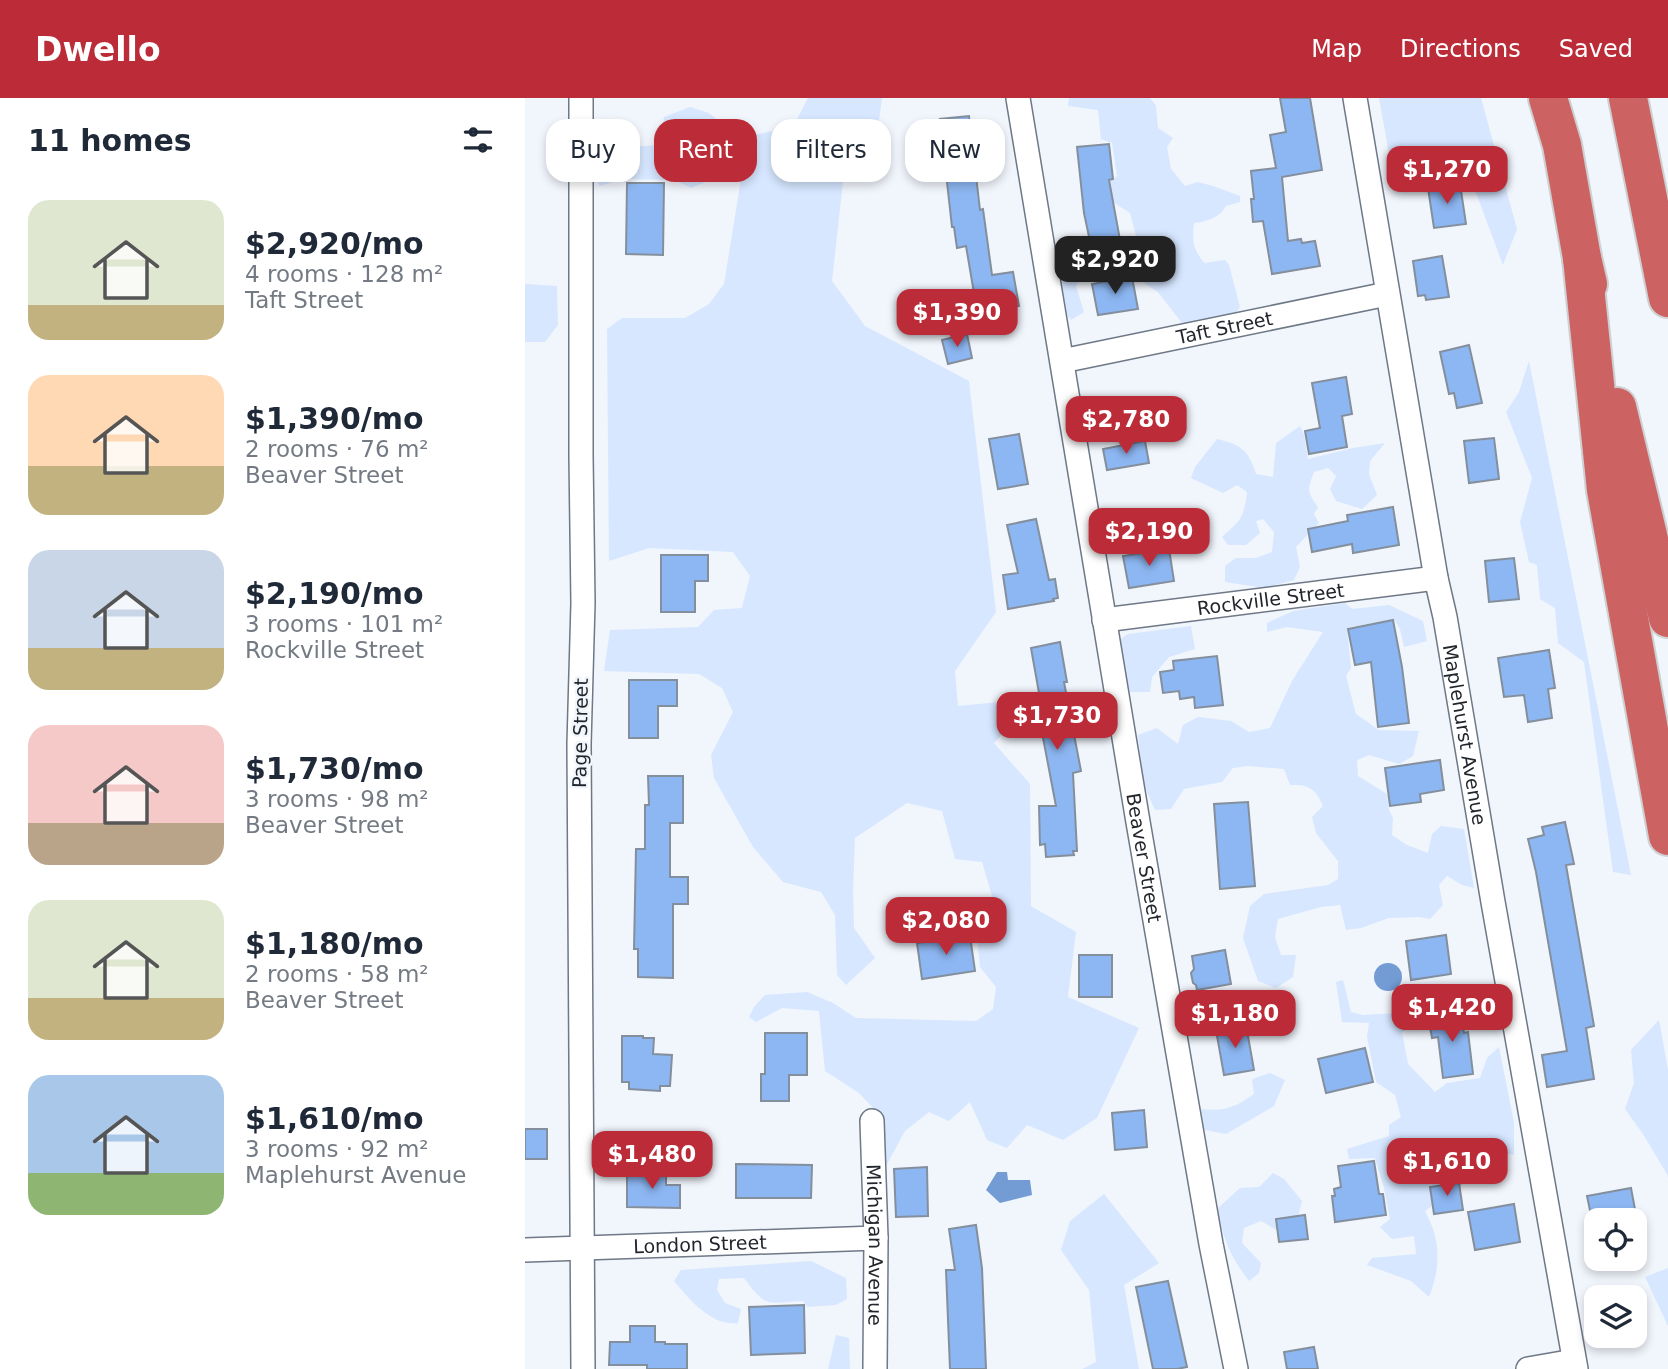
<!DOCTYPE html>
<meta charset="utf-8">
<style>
:root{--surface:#fff;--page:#f2f2f3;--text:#1f2937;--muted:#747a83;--accent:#bc2c38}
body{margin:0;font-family:"DejaVu Sans",sans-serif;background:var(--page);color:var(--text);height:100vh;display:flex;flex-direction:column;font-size:26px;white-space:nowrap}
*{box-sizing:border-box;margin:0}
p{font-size:23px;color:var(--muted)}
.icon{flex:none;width:38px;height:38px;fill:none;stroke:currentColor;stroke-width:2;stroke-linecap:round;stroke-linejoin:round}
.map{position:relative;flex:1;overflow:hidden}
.drawer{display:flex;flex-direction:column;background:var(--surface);width:525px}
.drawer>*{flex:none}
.hud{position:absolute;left:21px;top:21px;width:665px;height:63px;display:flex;gap:14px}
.buttons{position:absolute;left:1059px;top:1110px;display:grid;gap:14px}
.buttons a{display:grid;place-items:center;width:63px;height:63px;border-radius:14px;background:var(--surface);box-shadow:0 4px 10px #0003;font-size:35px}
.price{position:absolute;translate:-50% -60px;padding:0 16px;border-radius:14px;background:var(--accent);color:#fff;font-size:23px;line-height:46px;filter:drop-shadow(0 2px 4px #0008)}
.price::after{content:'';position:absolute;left:50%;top:42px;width:21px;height:16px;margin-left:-10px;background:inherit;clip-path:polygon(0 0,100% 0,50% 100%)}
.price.current{background:#222;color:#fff}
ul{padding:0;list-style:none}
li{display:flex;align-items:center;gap:21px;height:175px;padding:0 28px}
li span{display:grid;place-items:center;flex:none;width:196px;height:140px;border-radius:21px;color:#555}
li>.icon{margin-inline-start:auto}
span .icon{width:84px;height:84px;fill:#fffc;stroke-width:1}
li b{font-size:30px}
h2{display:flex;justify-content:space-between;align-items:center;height:84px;padding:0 28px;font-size:30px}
.chip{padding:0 24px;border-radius:21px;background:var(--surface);box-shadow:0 4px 10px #0003;font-size:24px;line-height:63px}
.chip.current{background:var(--accent);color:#fff}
header{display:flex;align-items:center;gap:42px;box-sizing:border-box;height:98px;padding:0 35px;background:var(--accent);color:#fff}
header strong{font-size:33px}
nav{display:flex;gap:38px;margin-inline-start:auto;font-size:24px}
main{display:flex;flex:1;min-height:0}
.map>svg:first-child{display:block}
.green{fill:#d6e7ff}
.water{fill:#739cd5}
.building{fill:#8db7f2;stroke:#848f9d;stroke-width:2}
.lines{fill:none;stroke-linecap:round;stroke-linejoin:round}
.street-casing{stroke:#6e7886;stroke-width:26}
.highway-casing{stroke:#cecfd1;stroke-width:42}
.street{stroke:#fff;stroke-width:23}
.highway{stroke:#cd6262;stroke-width:38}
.labels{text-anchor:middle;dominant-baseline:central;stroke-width:5;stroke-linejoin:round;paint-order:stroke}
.street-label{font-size:19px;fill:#22262c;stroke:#f1f5fc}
</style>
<header>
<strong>Dwello</strong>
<nav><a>Map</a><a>Directions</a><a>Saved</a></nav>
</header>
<main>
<section class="drawer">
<h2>11 homes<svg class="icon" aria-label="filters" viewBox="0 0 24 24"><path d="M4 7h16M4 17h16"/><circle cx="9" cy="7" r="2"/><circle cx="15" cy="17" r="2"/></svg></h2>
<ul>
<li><span style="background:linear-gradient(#dfe7d0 75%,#c2b280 0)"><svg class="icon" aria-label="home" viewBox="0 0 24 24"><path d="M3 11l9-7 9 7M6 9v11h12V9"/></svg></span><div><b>$2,920/mo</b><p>4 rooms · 128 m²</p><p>Taft Street</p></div></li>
<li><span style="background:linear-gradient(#ffd9b3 65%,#c2b280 0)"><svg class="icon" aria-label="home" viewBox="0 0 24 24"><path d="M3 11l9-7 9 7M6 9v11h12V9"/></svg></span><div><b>$1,390/mo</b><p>2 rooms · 76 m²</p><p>Beaver Street</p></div></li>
<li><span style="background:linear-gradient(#c9d6e8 70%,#c2b280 0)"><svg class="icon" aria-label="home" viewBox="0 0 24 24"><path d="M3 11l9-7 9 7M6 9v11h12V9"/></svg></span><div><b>$2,190/mo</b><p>3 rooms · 101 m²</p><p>Rockville Street</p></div></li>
<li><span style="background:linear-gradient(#f6c9c9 70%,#b9a48a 0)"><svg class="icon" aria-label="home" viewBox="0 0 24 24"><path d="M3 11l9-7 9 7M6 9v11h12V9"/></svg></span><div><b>$1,730/mo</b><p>3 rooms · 98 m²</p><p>Beaver Street</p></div></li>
<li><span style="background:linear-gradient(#dfe7d0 70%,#c2b280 0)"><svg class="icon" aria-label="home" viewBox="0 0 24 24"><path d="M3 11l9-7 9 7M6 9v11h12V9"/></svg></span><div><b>$1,180/mo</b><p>2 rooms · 58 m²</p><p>Beaver Street</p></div></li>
<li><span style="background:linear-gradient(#a9c7e8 70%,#8fb573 0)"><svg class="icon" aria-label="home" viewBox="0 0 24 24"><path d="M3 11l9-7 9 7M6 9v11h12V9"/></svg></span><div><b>$1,610/mo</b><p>3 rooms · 92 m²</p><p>Maplehurst Avenue</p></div></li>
</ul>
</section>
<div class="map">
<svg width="1143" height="1271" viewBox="0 0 1143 1271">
<rect width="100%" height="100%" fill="#f1f5fc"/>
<g class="green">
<polygon points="283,0 357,0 351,46 319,75 307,183 340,228 444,283 471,514 430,573 433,608 475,604 485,628 469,645 505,686 506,808 551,834 543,899 614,930 572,1020 538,1042 502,1027 482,1050 462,1042 445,1004 424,1023 404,1014 380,1033 361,1068 352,1014 334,995 300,973 294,913 257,910 231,924 224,919 229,909 240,897 282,894 308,905 331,920 451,923 468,911 471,889 455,869 451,827 470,808 457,764 430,761 417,713 382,705 330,740 328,793 329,830 350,860 321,887 312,877 310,817 296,794 258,784 228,749 189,680 186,657 208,614 197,590 174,576 79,573 85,532 173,529 189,512 217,510 225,478 208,454 124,450 84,463 82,231 97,220 160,220 184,206 199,186 218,69 166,90 150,82 98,81 75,88 68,77 72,46 82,40 99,49 135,47 139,19 165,9 184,15 214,40 268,29"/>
<path d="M544 0H625L631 8 633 30 648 40 642 49 646 71 660 88 673 84 688 88 715 98V104L701 108C696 119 681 124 669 125 667 144 668 151 679 165L700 162 704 167 715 209 708 219 661 230 633 194 614 182 606 173 559 176 551 188 559 214 546 222 541 215 531 155 553 143 571 150 612 142 605 115 583 101 581 88 592 78 587 45 576 41 573 12 543 8Z"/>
<polygon points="854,0 956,0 992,131 978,167 934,49 864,56"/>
<polygon points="0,186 32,188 33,227 20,244 0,244"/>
<polygon points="1004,263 1106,777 1088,774 1059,564 1033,545 1030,510 1015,501 1012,467 1004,464 995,424 1007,380 981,314 994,294"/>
<path d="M775 328 779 337 783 361 828 350 860 345 845 363 844 376 852 397 837 411 811 403 805 391 811 378 803 370 789 374C782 392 782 394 793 409L789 416 794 425 771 449 775 469 769 482 740 490 700 484V468L711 460H731L747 454 749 434 738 421 731 423 735 435 721 447H703L697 439C716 422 719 420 722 394L712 387 698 395 666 380 670 369 692 341C716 347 723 351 731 376L748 379 751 345Z"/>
<path d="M820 505 827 511 864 507 898 523 902 543 879 549 875 531 869 521 822 530 826 570 821 578 831 616 854 632 894 633 888 658 874 666 844 657 832 662 833 678 862 696 864 712 868 720 867 737 882 747 903 755 907 736 916 728 939 731 949 790 937 787 922 778 914 787 918 807 905 821 894 819 864 820 836 830 821 832 815 807 796 809 753 821 750 839 756 857H771L768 879 751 890 733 883 718 840 725 808 739 796 803 787 813 781V763L791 735 787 719 798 708C791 691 784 686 765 687L759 671 723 668 708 670 697 684 659 691 646 711 630 712 618 685 613 637 632 630 653 646 658 627 673 619 706 623 724 634 745 630 767 583 798 534 762 529 742 534V525L768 513Z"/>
<polygon points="666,528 670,551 644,559 627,579 625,594 605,594 593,543 603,536"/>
<path d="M818 882 826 914 838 917 890 914 889 929 877 934 883 966 910 994 922 985 955 980 962 960 974 949 989 1025V1057L947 1048 936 1053 943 1078 939 1085 900 1113C916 1143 916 1168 904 1199L886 1183 842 1167 847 1160 891 1156 889 1138 867 1141 855 1129 865 1121 859 1090 850 1060 824 1061 822 1051 864 1038V1027L876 1019 870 997 851 984 842 939 844 925 817 924 811 884Z"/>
<polygon points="1134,922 1143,972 1143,1080 1142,1076 1118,1036 1100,1011 1109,985 1106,952"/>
<path d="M745 975 760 982 749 1008 701 1036 675 1031 674 1011C699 1013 708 1011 729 996L727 981Z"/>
<path d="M748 1075 759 1081 777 1103 771 1127 760 1137 736 1123 719 1130 717 1145 736 1165 734 1175 724 1183C705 1158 699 1142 692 1111L715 1090 734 1089Z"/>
<polygon points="579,1096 634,1165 599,1187 614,1271 557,1271 571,1264 564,1192 536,1152 545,1123"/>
<path d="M286 1163 321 1180 322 1201 311 1207 282 1209 278 1203C242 1205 242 1211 219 1180L194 1181 192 1192 200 1205 216 1211 213 1225C186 1228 165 1202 149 1183L156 1172Z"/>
<polygon points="1143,1170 1143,1228 1120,1179"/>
<polygon points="311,1237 324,1240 325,1271 303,1271"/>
</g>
<g class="water">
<circle cx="863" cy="879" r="14"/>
<polygon points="472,1074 482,1074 483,1082 505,1082 507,1097 475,1105 461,1092"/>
</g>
<g class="building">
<polygon points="755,0 785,0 797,72 757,79 763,143 776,141 777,145 790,143 795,168 747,176 738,123 728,124 726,101 729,101 726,73 751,70 745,37 761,34"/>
<polygon points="444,18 455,112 458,111 467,177 488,174 494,208 473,211 474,218 447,223 443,196 449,195 441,148 432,150 429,129 427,129 415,21"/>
<polygon points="584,46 588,81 584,82 595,142 566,148 559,115 552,49"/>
<polygon points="102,85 139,85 138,157 101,156"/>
<polygon points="935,86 941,126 909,130 903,90"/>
<polygon points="917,158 924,199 901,202 900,197 893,198 888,163"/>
<polygon points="607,179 613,211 573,217 567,186"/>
<polygon points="442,236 447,260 423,266 417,242"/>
<polygon points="944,247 957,305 932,310 929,295 924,296 915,254"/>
<polygon points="821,279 827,316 817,318 822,349 784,356 780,333 795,330 787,285"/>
<polygon points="494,336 503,386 473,391 464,341"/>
<polygon points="969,340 974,381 944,385 939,343"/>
<polygon points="620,343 624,365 582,372 578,351"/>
<polygon points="868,409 874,447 828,455 827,446 787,454 783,431 823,423 822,417"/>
<polygon points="511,421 524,482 530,481 533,500 528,501 529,503 483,511 478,477 493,475 482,427"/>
<polygon points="644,451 649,483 604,490 598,458"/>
<polygon points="136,457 183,457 183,483 170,483 170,514 136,514"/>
<polygon points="989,460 994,501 964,504 960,463"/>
<polygon points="868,522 877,569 884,625 853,629 846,564 830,567 823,531"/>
<polygon points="535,544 542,584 539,584 556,673 548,675 552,753 548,753 549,757 521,759 520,746 515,747 514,708 531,708 515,624 519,623 506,550"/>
<polygon points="1024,552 1030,590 1023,591 1027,620 1003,624 999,597 979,599 973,560"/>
<polygon points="692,558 698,607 670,610 669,599 655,601 654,593 638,595 635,574 649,572 648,563"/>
<polygon points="104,582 152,582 152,608 133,608 133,640 104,640"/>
<polygon points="915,662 919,692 895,696 896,704 865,708 860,670"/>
<polygon points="123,678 158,678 158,725 145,725 145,779 163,779 163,806 148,806 148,880 113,879 113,851 109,851 111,751 120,751 120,707 124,707"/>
<polygon points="723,704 730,788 695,791 689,706"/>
<polygon points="1040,724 1049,766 1041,767 1069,928 1061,930 1069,981 1022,989 1017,957 1042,953 1011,774 1003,741 1019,737 1017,729"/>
<polygon points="921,837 926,876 886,882 881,843"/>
<polygon points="445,838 450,873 397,881 392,845"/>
<polygon points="700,852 706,886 672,892 671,887 668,885 666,875 669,871 667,858"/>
<rect x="554" y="857" width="33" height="42"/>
<polygon points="936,913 939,935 943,934 948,976 918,980 913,939 907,940 903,917"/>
<polygon points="721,927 729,972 699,977 691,932"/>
<polygon points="240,935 282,935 282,977 264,977 264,1003 236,1003 236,976 240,976"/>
<polygon points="97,938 118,938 118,940 129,940 128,956 147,957 145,988 135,988 135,993 104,991 104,984 97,984"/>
<polygon points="840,950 848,984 801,995 793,961"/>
<polygon points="619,1012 622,1049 590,1052 587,1015"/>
<rect x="0" y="1031" width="22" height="30"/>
<polygon points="849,1063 854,1096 858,1096 861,1117 810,1124 807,1098 810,1098 809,1091 816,1089 813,1068"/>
<polygon points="211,1066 287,1067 286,1100 211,1100"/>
<polygon points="402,1069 403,1118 371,1119 369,1071"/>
<polygon points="102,1075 141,1075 141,1087 155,1087 155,1110 102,1109"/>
<polygon points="934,1085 938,1112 909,1116 905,1089"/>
<polygon points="1106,1090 1112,1122 1067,1122 1062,1098"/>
<polygon points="989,1106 995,1144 950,1152 943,1114"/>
<polygon points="780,1117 783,1141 754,1144 751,1121"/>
<polygon points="451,1127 457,1170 461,1271 425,1271 421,1172 430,1172 424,1131"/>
<polygon points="643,1183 662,1269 652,1271 628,1271 611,1189"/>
<polygon points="279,1207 280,1255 226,1257 224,1209"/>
<polygon points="105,1228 130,1228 130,1244 140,1244 140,1246 162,1246 162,1271 122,1271 122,1267 84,1267 85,1244 105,1244"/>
<polygon points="789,1249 793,1271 762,1271 759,1254"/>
</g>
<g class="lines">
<defs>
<g id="street">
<polyline points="56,0 56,358 58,505 54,646 58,1271"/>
<path id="s1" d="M493 0 613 724 686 1146 711 1271"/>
<path id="s2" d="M830 0 911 480 920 519 968 804 1051 1271"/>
<path id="s3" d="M537 263 862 196"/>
<path id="s4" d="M579 522 911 480"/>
<path id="s5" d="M347 1023 351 1140 350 1271"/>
<path id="s6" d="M0 1152 351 1140"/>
<polyline points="1003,1271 1049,1263"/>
</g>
<g id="highway">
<polyline points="1023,0 1037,47 1057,160 1063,186"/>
<polyline points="1103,0 1143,200"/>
<polyline points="1057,160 1081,392 1143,738"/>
<polyline points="1092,309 1143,520"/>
</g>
</defs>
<use href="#street" class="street-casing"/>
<use href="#highway" class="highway-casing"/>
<use href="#street" class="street"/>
<use href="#highway" class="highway"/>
</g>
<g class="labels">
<g class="street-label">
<text stroke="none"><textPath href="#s3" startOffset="166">Taft Street</textPath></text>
<text stroke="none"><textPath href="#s4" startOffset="168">Rockville Street</textPath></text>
<text transform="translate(55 635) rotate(-89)">Page Street</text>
<text stroke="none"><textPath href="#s2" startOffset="646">Maplehurst Avenue</textPath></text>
<text stroke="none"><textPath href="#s1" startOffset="770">Beaver Street</textPath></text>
<text stroke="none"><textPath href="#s6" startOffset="175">London Street</textPath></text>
<text stroke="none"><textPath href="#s5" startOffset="124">Michigan Avenue</textPath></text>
</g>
</g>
</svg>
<div class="buttons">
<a><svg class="icon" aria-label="locate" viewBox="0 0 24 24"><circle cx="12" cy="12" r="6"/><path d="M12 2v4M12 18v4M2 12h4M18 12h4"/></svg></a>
<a><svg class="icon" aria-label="layers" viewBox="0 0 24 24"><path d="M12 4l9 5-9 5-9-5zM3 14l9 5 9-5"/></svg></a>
</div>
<b class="price" style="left:922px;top:108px">$1,270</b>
<b class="price current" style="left:590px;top:198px">$2,920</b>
<b class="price" style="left:432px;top:251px">$1,390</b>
<b class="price" style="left:601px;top:358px">$2,780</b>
<b class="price" style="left:624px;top:470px">$2,190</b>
<b class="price" style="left:532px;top:654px">$1,730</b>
<b class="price" style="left:421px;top:859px">$2,080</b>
<b class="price" style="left:927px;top:946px">$1,420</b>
<b class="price" style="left:710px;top:952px">$1,180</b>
<b class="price" style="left:127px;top:1093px">$1,480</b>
<b class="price" style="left:922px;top:1100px">$1,610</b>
<div class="hud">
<a class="chip">Buy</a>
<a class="chip current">Rent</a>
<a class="chip">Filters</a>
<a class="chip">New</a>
</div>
</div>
</main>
